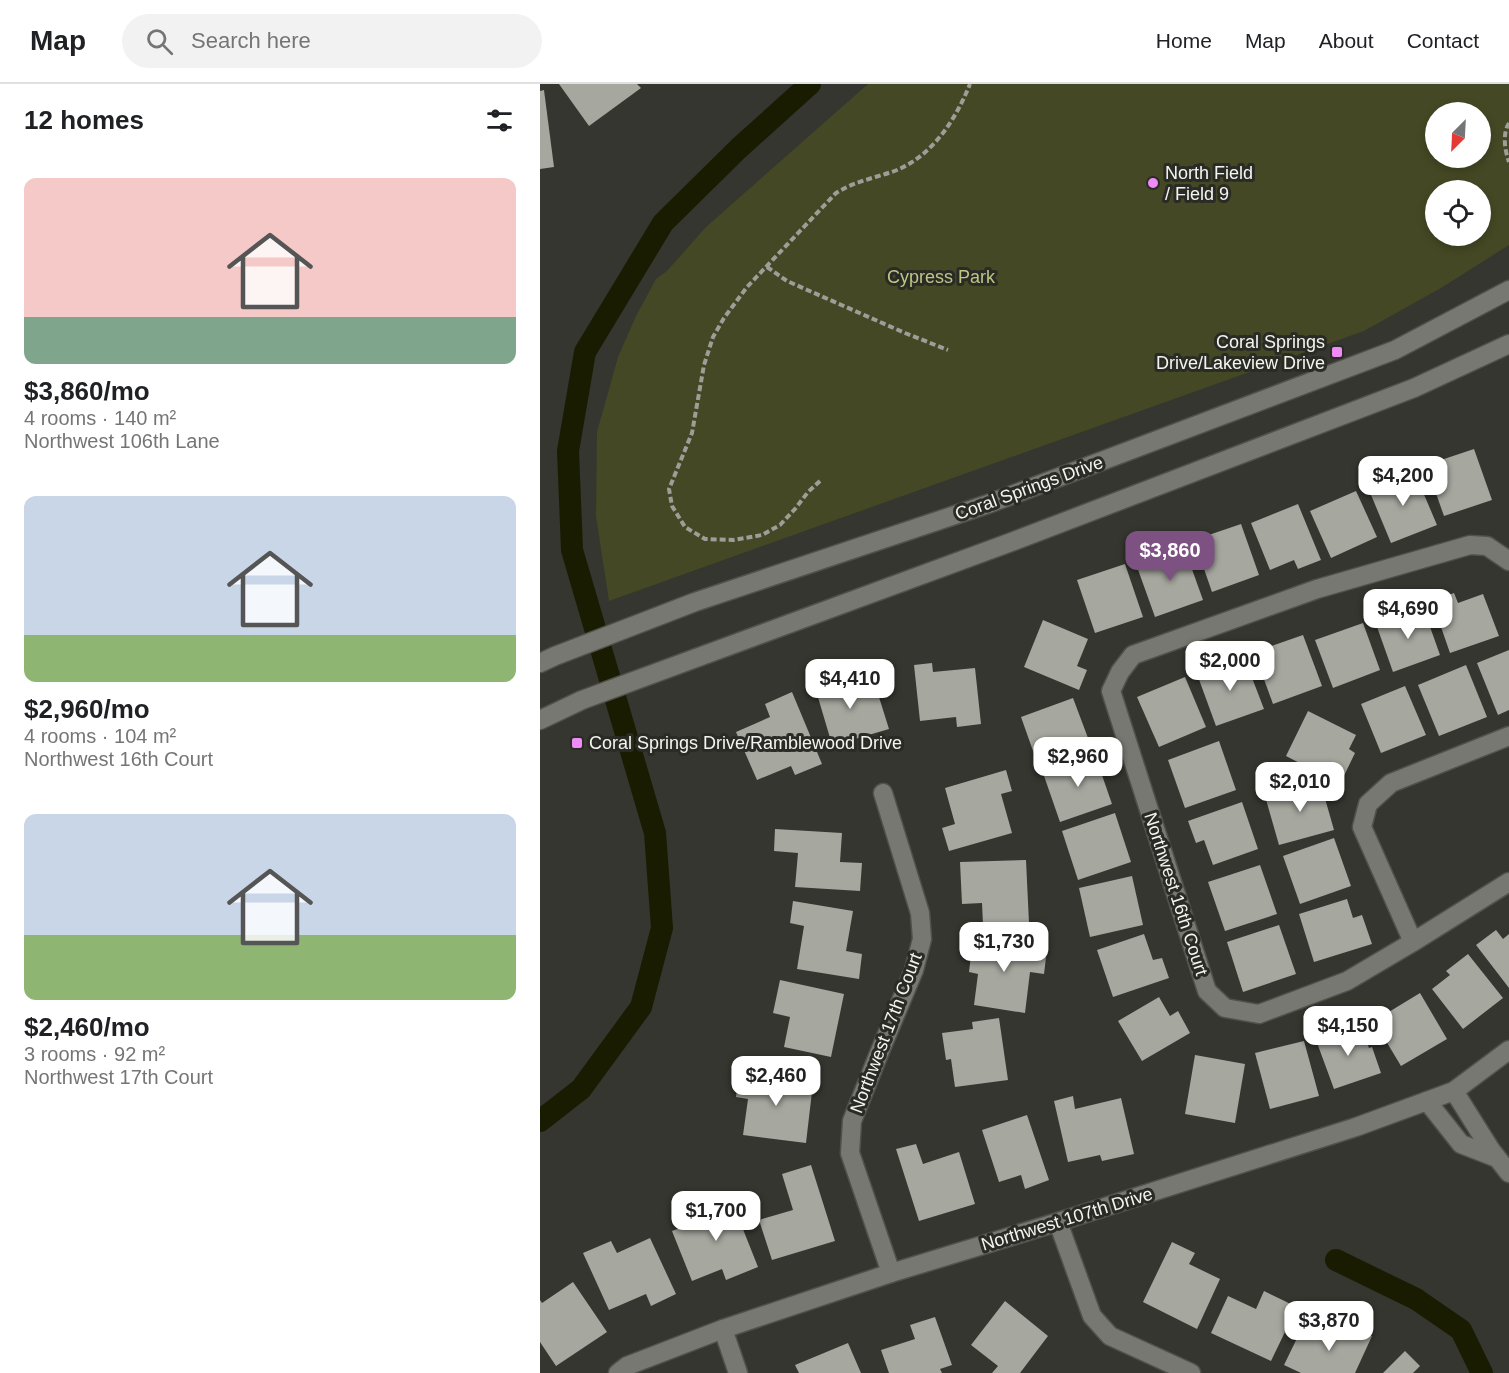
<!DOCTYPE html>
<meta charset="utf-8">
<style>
:root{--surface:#fff;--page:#f2f2f2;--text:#202124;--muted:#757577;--line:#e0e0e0;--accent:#7d5182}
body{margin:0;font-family:Arial,sans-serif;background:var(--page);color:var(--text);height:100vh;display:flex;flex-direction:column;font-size:22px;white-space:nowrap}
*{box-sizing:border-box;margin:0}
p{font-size:20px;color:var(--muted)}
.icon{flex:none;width:33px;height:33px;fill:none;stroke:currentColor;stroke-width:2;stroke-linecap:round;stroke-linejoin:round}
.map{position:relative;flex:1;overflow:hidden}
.sheet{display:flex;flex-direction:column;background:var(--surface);width:540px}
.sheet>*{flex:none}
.needle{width:39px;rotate:204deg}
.fabs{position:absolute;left:885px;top:18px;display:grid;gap:12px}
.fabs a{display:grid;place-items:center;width:66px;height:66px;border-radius:50%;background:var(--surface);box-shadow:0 3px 9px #0003;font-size:30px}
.price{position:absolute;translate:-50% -51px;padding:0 14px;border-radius:12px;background:#fff;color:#222;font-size:20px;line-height:39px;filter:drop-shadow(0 2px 3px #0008)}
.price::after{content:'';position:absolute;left:50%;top:36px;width:18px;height:14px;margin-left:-9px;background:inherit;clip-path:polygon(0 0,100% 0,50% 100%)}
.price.current{background:var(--accent);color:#fff}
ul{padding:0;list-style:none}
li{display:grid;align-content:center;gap:12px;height:318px;padding:0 24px}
li span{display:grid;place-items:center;height:186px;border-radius:12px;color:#555}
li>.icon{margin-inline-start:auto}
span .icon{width:108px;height:108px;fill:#fffc;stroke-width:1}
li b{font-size:26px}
h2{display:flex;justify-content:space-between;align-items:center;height:72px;padding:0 24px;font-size:26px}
header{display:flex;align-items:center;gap:36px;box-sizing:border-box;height:84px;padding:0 30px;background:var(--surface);border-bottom:2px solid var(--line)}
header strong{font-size:28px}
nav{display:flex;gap:33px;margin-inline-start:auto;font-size:21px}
.search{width:420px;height:54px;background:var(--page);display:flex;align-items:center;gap:15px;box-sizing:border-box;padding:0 21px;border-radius:33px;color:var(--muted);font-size:22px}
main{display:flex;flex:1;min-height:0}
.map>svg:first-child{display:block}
.green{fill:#444824;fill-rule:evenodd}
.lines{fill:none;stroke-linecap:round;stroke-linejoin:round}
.canal{stroke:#1a1c02;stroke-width:22}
.building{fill:#a6a79f}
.street-casing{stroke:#50514b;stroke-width:21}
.secondary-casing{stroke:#50514b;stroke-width:21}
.path{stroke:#9d9e98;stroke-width:4;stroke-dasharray:6 3;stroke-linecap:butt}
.street{stroke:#777871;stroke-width:18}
.secondary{stroke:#777871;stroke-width:18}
.poi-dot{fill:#ef8bf6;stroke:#2a2b25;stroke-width:2}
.labels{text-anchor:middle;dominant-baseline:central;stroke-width:6;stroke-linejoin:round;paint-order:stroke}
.poi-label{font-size:18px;fill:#f4f4f0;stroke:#2a2b25;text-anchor:start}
.park-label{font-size:18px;fill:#bdc685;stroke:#2a2b25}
.street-label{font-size:18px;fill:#f4f4f0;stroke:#2a2b25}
</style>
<header>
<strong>Map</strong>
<div class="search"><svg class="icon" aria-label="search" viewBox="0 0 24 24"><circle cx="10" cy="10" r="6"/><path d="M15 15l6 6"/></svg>Search here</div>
<nav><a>Home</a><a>Map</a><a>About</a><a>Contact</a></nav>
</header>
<main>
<section class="sheet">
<h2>12 homes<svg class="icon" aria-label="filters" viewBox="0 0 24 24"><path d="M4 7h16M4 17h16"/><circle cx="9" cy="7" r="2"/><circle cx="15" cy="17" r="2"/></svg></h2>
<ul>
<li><span style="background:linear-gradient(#f6c9c9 75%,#7fa58c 0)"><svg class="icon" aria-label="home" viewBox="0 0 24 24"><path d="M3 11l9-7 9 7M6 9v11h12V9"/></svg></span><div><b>$3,860/mo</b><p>4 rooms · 140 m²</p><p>Northwest 106th Lane</p></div></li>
<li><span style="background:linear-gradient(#c9d6e8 75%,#8fb573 0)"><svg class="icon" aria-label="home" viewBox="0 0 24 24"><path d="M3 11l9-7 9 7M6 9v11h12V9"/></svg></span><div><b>$2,960/mo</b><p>4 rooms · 104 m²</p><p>Northwest 16th Court</p></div></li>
<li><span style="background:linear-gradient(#c9d6e8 65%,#8fb573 0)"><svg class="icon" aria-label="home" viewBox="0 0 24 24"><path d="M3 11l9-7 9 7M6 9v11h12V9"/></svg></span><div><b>$2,460/mo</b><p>3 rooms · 92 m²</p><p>Northwest 17th Court</p></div></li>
</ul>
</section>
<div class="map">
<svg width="969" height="1289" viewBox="0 0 969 1289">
<rect width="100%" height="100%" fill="#34362f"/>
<path class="green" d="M328 0H969V161L901 204 824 247 69 517 56 432 57 348 78 273 96 232 116 195 127 187 166 143ZM940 28V74H896V28ZM940 106V152H896V106Z"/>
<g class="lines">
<g class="canal">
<polyline points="0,1037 41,1005 101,923 122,844 115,749 32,466 28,367 45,268 123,139 198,65 270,0"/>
<polyline points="796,1176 876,1215 921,1246 942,1289"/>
</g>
</g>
<g class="building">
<polygon points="19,0 97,0 101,4 49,42"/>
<polygon points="4,6 14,83 0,85 0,7"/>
<polygon points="934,365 952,416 904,432 886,381"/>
<polygon points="874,387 897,441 851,459 829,406"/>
<polygon points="816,407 837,453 791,474 770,427"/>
<polygon points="758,420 781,476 758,485 754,476 730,486 711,439"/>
<polygon points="701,440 719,491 672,508 654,456"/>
<polygon points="644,463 663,516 615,533 596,480"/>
<polygon points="585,480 603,533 555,549 537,496"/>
<polygon points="914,509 918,519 943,510 959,552 910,569 892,517"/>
<polygon points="883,523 900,571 853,588 836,540"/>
<polygon points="503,536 548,555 537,582 547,586 539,606 484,583"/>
<polygon points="823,539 840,586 793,604 775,556"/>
<polygon points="763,551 782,602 733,620 714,568"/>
<polygon points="969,566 969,626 958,631 937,579"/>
<polygon points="704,573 724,625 676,642 657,590"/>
<polygon points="392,579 393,588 435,584 441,640 417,643 416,633 380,637 374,581"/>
<polygon points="926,581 947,633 899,652 878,601"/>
<polygon points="290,587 295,605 333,594 349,645 315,655 316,658 293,664 272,593"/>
<polygon points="645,593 666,643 619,663 597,613"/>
<polygon points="865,602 886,651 841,669 821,620"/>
<polygon points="252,608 282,680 255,691 251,682 217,696 196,648 230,633 225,620"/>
<polygon points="533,614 551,662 498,681 481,633"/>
<polygon points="768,627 816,651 809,665 815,669 800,700 746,672"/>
<polygon points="679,657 696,706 645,724 628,676"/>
<polygon points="555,671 572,720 520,738 503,689"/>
<polygon points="466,686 472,707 461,710 472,749 409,767 402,744 415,740 405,704"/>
<polygon points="780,697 794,746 739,761 725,712"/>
<polygon points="702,718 718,765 673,781 664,756 656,759 648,737"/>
<polygon points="575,729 591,778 538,796 522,747"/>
<polygon points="235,745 302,749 300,778 322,779 320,807 255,803 258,769 234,767"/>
<polygon points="794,754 811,802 760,820 743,772"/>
<polygon points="486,776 489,839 443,841 442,819 422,820 420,778"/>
<polygon points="720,781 737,830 685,847 668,798"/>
<polygon points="592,792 603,841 550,853 539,804"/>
<polygon points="807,815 813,834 822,831 832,860 774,878 759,830"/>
<polygon points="253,817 313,827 306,867 322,870 319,895 257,885 264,842 250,839"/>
<polygon points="739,841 756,890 703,908 687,858"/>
<polygon points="956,846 963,855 969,850 969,904 936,861"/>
<polygon points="604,850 613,876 622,874 629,894 573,913 557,866"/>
<polygon points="433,854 507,865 504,890 490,888 485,929 434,921 438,890 429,888"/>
<polygon points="928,870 963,914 923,945 892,905 910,891 906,887"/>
<polygon points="240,896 304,910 291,973 244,963 250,933 233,929"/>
<polygon points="880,909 907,955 861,982 834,937"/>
<polygon points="619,913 630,932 638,927 650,949 602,977 578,937"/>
<polygon points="459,934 468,996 415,1003 411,975 406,976 402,949 433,945 432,938"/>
<polygon points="821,941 829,964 832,963 841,989 794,1005 776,956"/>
<polygon points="764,957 779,1012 730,1025 715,969"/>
<polygon points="655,971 705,980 695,1039 645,1030"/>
<polygon points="199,989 273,999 266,1059 203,1051 208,1015 196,1013"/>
<polygon points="533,1012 535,1025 581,1014 594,1070 562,1077 560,1071 528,1078 514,1017"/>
<polygon points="487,1031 509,1096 485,1105 481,1091 459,1098 442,1046"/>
<polygon points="376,1060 383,1080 419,1068 435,1120 379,1137 356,1065"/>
<polygon points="271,1081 295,1157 232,1176 219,1136 253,1126 242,1090"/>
<polygon points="189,1110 218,1183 186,1196 182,1185 152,1197 132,1147 166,1134 161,1121"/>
<polygon points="110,1154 136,1210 111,1222 106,1210 69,1226 43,1169 71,1157 77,1169"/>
<polygon points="632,1158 655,1169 649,1180 680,1195 657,1245 603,1218"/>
<polygon points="33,1198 67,1248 16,1282 0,1258 0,1216 2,1219"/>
<polygon points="724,1207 757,1223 731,1277 671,1249 688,1212 716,1225"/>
<polygon points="465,1217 508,1252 480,1289 452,1289 458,1282 431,1261"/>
<polygon points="395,1233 412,1281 400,1285 402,1289 349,1289 341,1266 375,1255 370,1241"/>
<polygon points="800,1237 832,1252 815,1289 761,1289 744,1281 761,1246 789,1259"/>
<polygon points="308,1259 321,1289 259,1289 255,1281"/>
<polygon points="865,1267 880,1282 873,1289 843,1289"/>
</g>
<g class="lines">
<defs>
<g id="street">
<polyline points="969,477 947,462 930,461 777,505 593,571 580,588 571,607 667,907 685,924 719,930 807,897 873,858 969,798"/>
<polyline points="343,709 380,829 382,855 374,886 340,967 312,1037 310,1069 351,1189"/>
<polyline points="873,858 822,743 828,720 851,699 969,652"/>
<polyline points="914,1007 951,1066 969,1089"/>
<polyline points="887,1017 921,1060 957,1074"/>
<polyline points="518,1138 552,1232 570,1252 651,1289"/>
<polyline points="183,1245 198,1289"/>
<polyline points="78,1289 87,1282 183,1245 351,1189 518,1138 816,1043 914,1007 969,966"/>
</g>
<g id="secondary">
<polyline points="0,579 15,572 155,518 448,420 855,266 969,206"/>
<polyline points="0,636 42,616 474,457 874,304 969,260"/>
</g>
</defs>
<use href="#street" class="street-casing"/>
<use href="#secondary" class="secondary-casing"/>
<g class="path">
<path d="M969 39C962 50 965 67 969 78"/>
<polyline points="227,183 247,197 365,249 408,266"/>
<path d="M280 397 268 408 255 425 240 441 222 451 193 456 165 455 145 443 132 422 129 405 152 349 164 281 173 253 184 234 207 203 296 109C303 105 310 101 317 99 330 94 344 91 357 86 393 71 416 35 430 0"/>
</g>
<use href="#street" class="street"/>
<use href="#secondary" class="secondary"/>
</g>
<g class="poi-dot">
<circle cx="613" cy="99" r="6"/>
<rect x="791" y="262" width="12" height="12" rx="3"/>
<rect x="31" y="653" width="12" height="12" rx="3"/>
</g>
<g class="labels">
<g class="poi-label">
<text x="625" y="89">North Field<tspan x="625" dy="21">/ Field 9</tspan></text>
<text x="785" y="258" text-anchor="end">Coral Springs<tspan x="785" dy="21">Drive/Lakeview Drive</tspan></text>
<text x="49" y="659">Coral Springs Drive/Ramblewood Drive</text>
</g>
<g class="park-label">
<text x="401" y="193">Cypress Park</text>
</g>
<g class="street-label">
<text transform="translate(489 404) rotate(-20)">Coral Springs Drive</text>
<text transform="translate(636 810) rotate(72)">Northwest 16th Court</text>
<text transform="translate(346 949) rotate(-69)">Northwest 17th Court</text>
<text transform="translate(527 1135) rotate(-17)">Northwest 107th Drive</text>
</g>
</g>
</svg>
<div class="fabs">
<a><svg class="needle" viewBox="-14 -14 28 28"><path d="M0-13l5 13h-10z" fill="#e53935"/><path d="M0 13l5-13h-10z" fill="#757577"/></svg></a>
<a><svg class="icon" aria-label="locate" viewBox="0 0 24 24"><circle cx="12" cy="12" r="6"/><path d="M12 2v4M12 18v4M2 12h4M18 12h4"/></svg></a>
</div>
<b class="price" style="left:863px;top:423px">$4,200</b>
<b class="price current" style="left:630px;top:498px">$3,860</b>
<b class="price" style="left:868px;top:556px">$4,690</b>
<b class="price" style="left:690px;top:608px">$2,000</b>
<b class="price" style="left:310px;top:626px">$4,410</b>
<b class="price" style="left:538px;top:704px">$2,960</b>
<b class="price" style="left:760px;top:729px">$2,010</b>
<b class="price" style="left:464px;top:889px">$1,730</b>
<b class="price" style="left:808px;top:973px">$4,150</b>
<b class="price" style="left:236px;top:1023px">$2,460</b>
<b class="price" style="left:176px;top:1158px">$1,700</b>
<b class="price" style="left:789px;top:1268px">$3,870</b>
</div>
</main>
